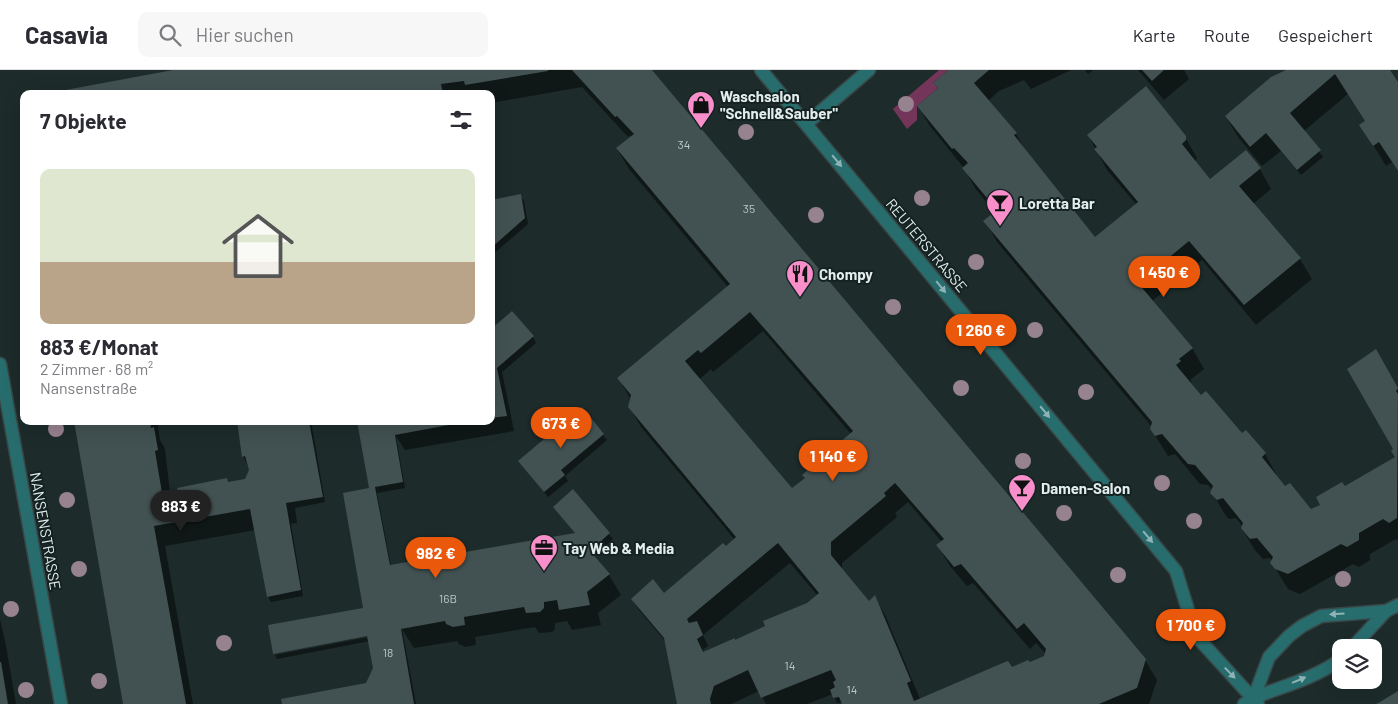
<!DOCTYPE html>
<html lang="de">
<meta charset="utf-8">
<style>
:root{--surface:#fff;--page:#f7f7f7;--text:#2b2b33;--muted:#7c7c81;--line:#e1e1e2;--accent:#ea580c}
body{margin:0;font-family:Barlow,sans-serif;background:var(--page);color:var(--text);height:100vh;display:flex;flex-direction:column;font-size:19px;white-space:nowrap}
*{box-sizing:border-box;margin:0}
p{font-size:16px;color:var(--muted)}
.icon{flex:none;width:28px;height:28px;fill:none;stroke:currentColor;stroke-width:2;stroke-linecap:round;stroke-linejoin:round}
.map{position:relative;flex:1;overflow:hidden}
.panel{position:absolute;left:20px;top:20px;width:475px;height:335px;display:flex;flex-direction:column;background:var(--surface);border-radius:10px;box-shadow:0 5px 20px #0002}
.panel>*{flex:none}
.fabs{position:absolute;left:1332px;top:569px;display:grid;gap:10px}
.fabs a{display:grid;place-items:center;width:50px;height:50px;border-radius:10px;background:var(--surface);box-shadow:0 5px 20px #0002;font-size:25px}
.price{position:absolute;translate:-50% -42px;padding:0 11px;border-radius:18px;background:var(--accent);color:#fff;font-size:16px;line-height:32px;filter:drop-shadow(0 1px 2px #0008)}
.price::after{content:'';position:absolute;left:50%;top:30px;width:15px;height:11px;margin-left:-8px;background:inherit;clip-path:polygon(0 0,100% 0,50% 100%)}
.price.current{background:#222;color:#fff}
ul{padding:0;list-style:none}
li{display:grid;align-content:center;gap:10px;height:265px;padding:0 20px}
li span{display:grid;place-items:center;height:155px;border-radius:10px;color:#555}
li>.icon{margin-inline-start:auto}
span .icon{width:90px;height:90px;fill:#fffc;stroke-width:1}
li b{font-size:21px}
h2{display:flex;justify-content:space-between;align-items:center;height:60px;padding:0 20px;font-size:21px}
header{display:flex;align-items:center;gap:30px;box-sizing:border-box;height:70px;padding:0 25px;background:var(--surface);border-bottom:1px solid var(--line)}
header strong{font-size:24px}
nav{display:flex;gap:28px;margin-inline-start:auto;font-size:18px}
.search{width:350px;height:45px;background:var(--page);display:flex;align-items:center;gap:12px;box-sizing:border-box;padding:0 18px;border-radius:10px;color:var(--muted);font-size:19px}
.map>svg:first-child{display:block}
.green{fill:#74355a}
.shadow{fill:#0007;fill-rule:evenodd}
.building{fill:#425151;fill-rule:evenodd}
.lines{fill:none;stroke-linecap:round;stroke-linejoin:round}
.minor-casing{stroke:#394646;stroke-width:15}
.minor{stroke:#286d6e;stroke-width:12}
.tree{fill:#978290}
.oneway{fill:#8fb3b4}
.labels{text-anchor:middle;dominant-baseline:central;stroke-width:4;stroke-linejoin:round;paint-order:stroke}
.number-label{font-size:12px;fill:#bcc6c6}
.poi-label{font-size:15px;font-weight:bold;fill:#e4eded;stroke:#142222;text-anchor:start}
.street-label{font-size:15px;fill:#e4eded;stroke:#142222}
</style>
<header>
<strong>Casavia</strong>
<div class="search"><svg class="icon" aria-label="search" viewBox="0 0 24 24"><circle cx="10" cy="10" r="6"/><path d="M15 15l6 6"/></svg>Hier suchen</div>
<nav><a>Karte</a><a>Route</a><a>Gespeichert</a></nav>
</header>
<div class="map">
<svg width="1398" height="634" viewBox="0 0 1398 634">
<rect width="100%" height="100%" fill="#1d2b2b"/>
<polygon class="green" points="939,0 948,0 933,13 938,18 917,36 917,50 907,59 893,39"/>
<g class="shadow">
<path d="M179 0H650L1145 590 1157 610 1149 634H844L843 632 837 633 833 624 807 634H766L759 621 731 634H678L666 572 639 540 632 529 664 524 735 470 641 357 629 336 631 330 619 309 728 217 629 99 617 79 632 67 630 65 628 67 582 17 491 33V24H46ZM763 261 851 364 806 408 792 419 699 310 711 299 713 302ZM908 432 942 472 938 476 950 496 967 516 973 513 1030 579 1036 573 1046 584 1045 587 920 629 886 547 875 527 869 533 842 500V493L897 447 895 443ZM790 493 818 526 808 534 766 556 735 571 704 583 702 580 708 576 703 565Z"/>
<polygon points="950,0 1071,0 1031,19 1024,10 999,21 988,31 1016,64 1028,85 1095,168 1136,134 1107,100 1088,65 1185,67 1197,88 1195,92 1210,110 1260,99 1271,119 1253,134 1300,189 1312,209 1256,255 1202,190 1152,231 1192,278 1204,299 1190,310 1192,312 1190,313 1201,327 1265,384 1276,404 1275,405 1285,418 1311,441 1322,435 1344,418 1396,388 1376,281 1398,320 1398,470 1396,469 1370,484 1370,490 1359,497 1353,494 1300,524 1288,519 1272,493 1272,491 1270,488 1263,489 1254,479 1242,458 1243,457 1236,448 1229,449 1224,443 1212,422 1213,420 1208,415 1200,414 1175,384 1168,386 1151,359 1152,357 997,172 985,151 995,143 975,118 964,98 930,56 918,36 938,19 935,13"/>
<polygon points="1085,0 1093,0 1088,4"/>
<polygon points="1138,0 1184,0 1189,9 1164,30"/>
<polygon points="1289,0 1389,0 1398,14 1398,101 1392,92 1386,96 1361,55 1366,52 1348,24 1304,61 1323,87 1301,105 1281,81 1262,96 1238,67 1226,47"/>
<polygon points="520,126 524,131 528,154 491,186 491,131"/>
<polygon points="491,267 533,267 536,273 502,302 514,361 405,380 396,366 405,418 377,423 391,496 576,464 573,421 613,469 593,486 609,505 621,525 598,543 601,555 572,560 567,551 555,553 555,559 552,562 539,563 535,557 475,567 476,575 465,577 459,574 457,571 414,578 402,559 416,634 283,634 282,630 367,614 375,598 370,571 277,589 275,585 374,566 373,563 274,582 274,584 270,556 365,539 370,419 359,351 491,351"/>
<polygon points="582,339 607,370 565,406 568,411 548,427 520,391"/>
<polygon points="75,351 157,351 160,370 165,379 170,423 226,409 229,413 246,410 250,400 243,386 238,351 311,351 325,432 295,438 297,453 291,454 303,526 271,532 268,526 256,460 165,476 193,634 124,634"/>
<polygon points="0,549 6,576 16,634 0,634"/>
</g>
<g class="building">
<polygon points="173,0 548,0 548,1 465,15 464,11 441,14 443,24 44,24"/>
<path d="M572 0H652L1146 589 1137 618 1099 634H842L839 627 833 628 830 620 835 617 833 612 836 610 831 600 761 628 748 600 714 616 710 629 711 634H677L664 568 631 529 653 509 664 523 723 473 726 476 736 467 628 337 631 325 617 308 730 214 616 78 634 64 617 46 615 47ZM750 242 853 361 802 405 805 408 792 418 685 291 698 280 701 283ZM895 413 944 469 936 475 954 497 961 494 1017 559 1024 553 1046 579 1044 586 1030 592 1028 590 1012 597 1008 591 1005 592 914 631 907 613 911 611 875 525 869 531 831 485V472L886 426 884 423ZM778 473 819 523 807 533 763 551 765 556 735 570V568L703 582 697 569 703 565 697 551 689 553 687 549Z"/>
<polygon points="948,0 989,0 974,13 1017,63 1014,65 1095,167 1138,132 1094,79 1097,77 1087,65 1146,16 1186,66 1186,70 1182,74 1210,109 1246,80 1261,98 1239,116 1301,188 1244,235 1189,171 1138,213 1193,278 1179,289 1181,291 1176,295 1201,325 1206,321 1242,363 1246,360 1266,383 1262,387 1285,416 1290,413 1311,439 1320,435 1316,427 1342,412 1345,416 1395,387 1391,381 1393,379 1347,299 1376,279 1398,318 1396,321 1398,324 1397,448 1389,453 1383,449 1359,463 1359,470 1347,477 1341,474 1288,504 1275,499 1270,493 1273,487 1257,468 1250,469 1241,458 1243,453 1223,428 1217,430 1210,423 1213,416 1195,395 1188,394 1162,364 1155,366 1150,359 1152,352 983,151 997,140 962,98 968,93 954,78 952,79 917,36 938,18 933,13"/>
<polygon points="1142,0 1164,0 1152,11"/>
<polygon points="1286,0 1390,0 1398,12 1398,101 1379,72 1373,76 1359,55 1365,51 1335,4 1290,43 1321,80 1297,100 1266,63 1250,77 1225,46 1271,7"/>
<polygon points="521,124 525,148 491,178 491,130"/>
<polygon points="512,241 534,266 497,298 507,346 491,348 491,259"/>
<polygon points="582,337 604,364 561,400 565,405 544,422 518,391"/>
<polygon points="74,351 150,351 151,358 154,357 158,380 155,381 162,423 178,421 177,418 227,408 228,412 245,409 249,400 245,386 242,387 237,351 309,351 323,427 286,433 301,520 267,527 250,439 154,456 186,634 123,634"/>
<polygon points="357,351 470,351 395,365 403,412 375,417 390,495 575,463 553,437 573,419 610,463 590,481 610,504 587,522 590,535 559,540 557,530 544,532 544,538 540,542 526,543 524,537 464,547 465,555 453,557 446,554 445,551 401,559 414,634 282,634 281,629 366,613 373,598 367,566 273,584 268,555 363,538 343,423 369,418"/>
<polygon points="0,592 1,592 8,634 0,634"/>
<polygon points="1398,621 1398,634 1376,634 1380,632"/>
</g>
<g class="lines">
<defs>
<g id="minor">
<polyline points="761,0 1176,501 1196,566 1258,634"/>
<polyline points="806,54 869,0"/>
<polyline points="0,294 61,634"/>
<polyline points="1352,578 1386,541 1398,535"/>
<polyline points="1254,627 1269,587 1289,566 1302,556 1321,546 1386,541"/>
<path d="M1244 634C1255 626 1267 623 1280 618 1301 611 1324 602 1341 589"/>
</g>
</defs>
<use href="#minor" class="minor-casing"/>
<use href="#minor" class="minor"/>
</g>
<g class="tree">
<circle cx="906" cy="34" r="8"/>
<circle cx="746" cy="62" r="8"/>
<circle cx="922" cy="128" r="8"/>
<circle cx="816" cy="145" r="8"/>
<circle cx="976" cy="192" r="8"/>
<circle cx="893" cy="237" r="8"/>
<circle cx="1035" cy="260" r="8"/>
<circle cx="961" cy="318" r="8"/>
<circle cx="1086" cy="322" r="8"/>
<circle cx="56" cy="359" r="8"/>
<circle cx="1023" cy="391" r="8"/>
<circle cx="1162" cy="413" r="8"/>
<circle cx="67" cy="430" r="8"/>
<circle cx="1064" cy="443" r="8"/>
<circle cx="1194" cy="451" r="8"/>
<circle cx="79" cy="499" r="8"/>
<circle cx="1118" cy="505" r="8"/>
<circle cx="1343" cy="509" r="8"/>
<circle cx="11" cy="539" r="8"/>
<circle cx="224" cy="573" r="8"/>
<circle cx="99" cy="611" r="8"/>
<circle cx="26" cy="620" r="8"/>
</g>
<defs><path id="oneway-solid" d="M-6-.8H1V-3.2L6.5 0L1 3.2V.8H-6Z" transform="scale(1.25)"/></defs>
<g class="oneway">
<use href="#oneway-solid" transform="translate(837 91) rotate(50)"/>
<use href="#oneway-solid" transform="translate(941 217) rotate(51)"/>
<use href="#oneway-solid" transform="translate(1045 342) rotate(50)"/>
<use href="#oneway-solid" transform="translate(1148 467) rotate(50)"/>
<use href="#oneway-solid" transform="translate(1337 544) rotate(176)"/>
<use href="#oneway-solid" transform="translate(1230 603) rotate(46)"/>
<use href="#oneway-solid" transform="translate(1299 610) rotate(-23)"/>
</g>
<defs>
<symbol id="shop-pin" viewBox="-11 -11 22 30"><path d="M0 17L-7.5 6A9.5 9.5 0 1 1 7.5 6Z" fill="#f98fca" stroke="#142222"/><path d="M-5-2.5h2.3a2.7 3.5 0 0 1 5.4 0H5L5.5 6h-11ZM-1.5-2.5h3a1.5 2.3 0 0 0-3 0Z" fill="#111"/></symbol>
<symbol id="bar-pin" viewBox="-11 -11 22 30"><path d="M0 17L-7.5 6A9.5 9.5 0 1 1 7.5 6Z" fill="#f98fca" stroke="#142222"/><path d="M-6-5H6L.8 .8V4.5H3.5V6h-7V4.5H-.8V.8Z" fill="#111"/></symbol>
<symbol id="restaurant-pin" viewBox="-11 -11 22 30"><path d="M0 17L-7.5 6A9.5 9.5 0 1 1 7.5 6Z" fill="#f98fca" stroke="#142222"/><path d="M-5-6h1v4h1v-4h1v4h1v-4h1v5L-1.5 .5V6h-2V.5L-5-1ZM5-6V6H3V1.5H1.5Q1.5-4 5-6Z" fill="#111"/></symbol>
<symbol id="office-pin" viewBox="-11 -11 22 30"><path d="M0 17L-7.5 6A9.5 9.5 0 1 1 7.5 6Z" fill="#f98fca" stroke="#142222"/><path d="M-6-3h4V-5.5h4V-3h4V5H-6ZM-1-4.5V-3h2v-1.5ZM-6 0V1H6V0Z" fill="#111"/></symbol>
</defs>
<g fill-rule="evenodd">
<use href="#shop-pin" x="685" y="19" width="32" height="43"/>
<use href="#bar-pin" x="984" y="117" width="32" height="43"/>
<use href="#restaurant-pin" x="784" y="188" width="32" height="43"/>
<use href="#bar-pin" x="1006" y="402" width="32" height="43"/>
<use href="#office-pin" x="528" y="462" width="32" height="43"/>
</g>
<g class="labels">
<g class="number-label">
<text x="684" y="74">34</text>
<text x="749" y="138">35</text>
<text x="448" y="528">16B</text>
<text x="388" y="582">18</text>
<text x="790" y="595">14</text>
<text x="852" y="619">14</text>
</g>
<g class="poi-label">
<text x="720" y="26">Waschsalon<tspan x="720" dy="17">"Schnell&amp;Sauber"</tspan></text>
<text x="1019" y="133">Loretta Bar</text>
<text x="819" y="204">Chompy</text>
<text x="1041" y="418">Damen-Salon</text>
<text x="563" y="478">Tay Web &amp; Media</text>
</g>
<g class="street-label">
<text transform="translate(927 175) rotate(50)">REUTERSTRASSE</text>
<text transform="translate(46 461) rotate(80)">NANSENSTRASSE</text>
</g>
</g>
</svg>
<div class="fabs">
<a><svg class="icon" aria-label="layers" viewBox="0 0 24 24"><path d="M12 4l9 5-9 5-9-5zM3 14l9 5 9-5"/></svg></a>
</div>
<b class="price" style="left:1164px;top:228px">1 450 €</b>
<b class="price" style="left:981px;top:286px">1 260 €</b>
<b class="price" style="left:561px;top:379px">673 €</b>
<b class="price" style="left:833px;top:412px">1 140 €</b>
<b class="price current" style="left:181px;top:462px">883 €</b>
<b class="price" style="left:436px;top:509px">982 €</b>
<b class="price" style="left:1191px;top:581px">1 700 €</b>
<section class="panel">
<h2>7 Objekte<svg class="icon" aria-label="filters" viewBox="0 0 24 24"><path d="M4 7h16M4 17h16"/><circle cx="9" cy="7" r="2"/><circle cx="15" cy="17" r="2"/></svg></h2>
<ul>
<li><span style="background:linear-gradient(#dfe7d0 60%,#b9a48a 0)"><svg class="icon" aria-label="home" viewBox="0 0 24 24"><path d="M3 11l9-7 9 7M6 9v11h12V9"/></svg></span><div><b>883 €/Monat</b><p>2 Zimmer · 68 m²</p><p>Nansenstraße</p></div></li>
</ul>
</section>
</div>
